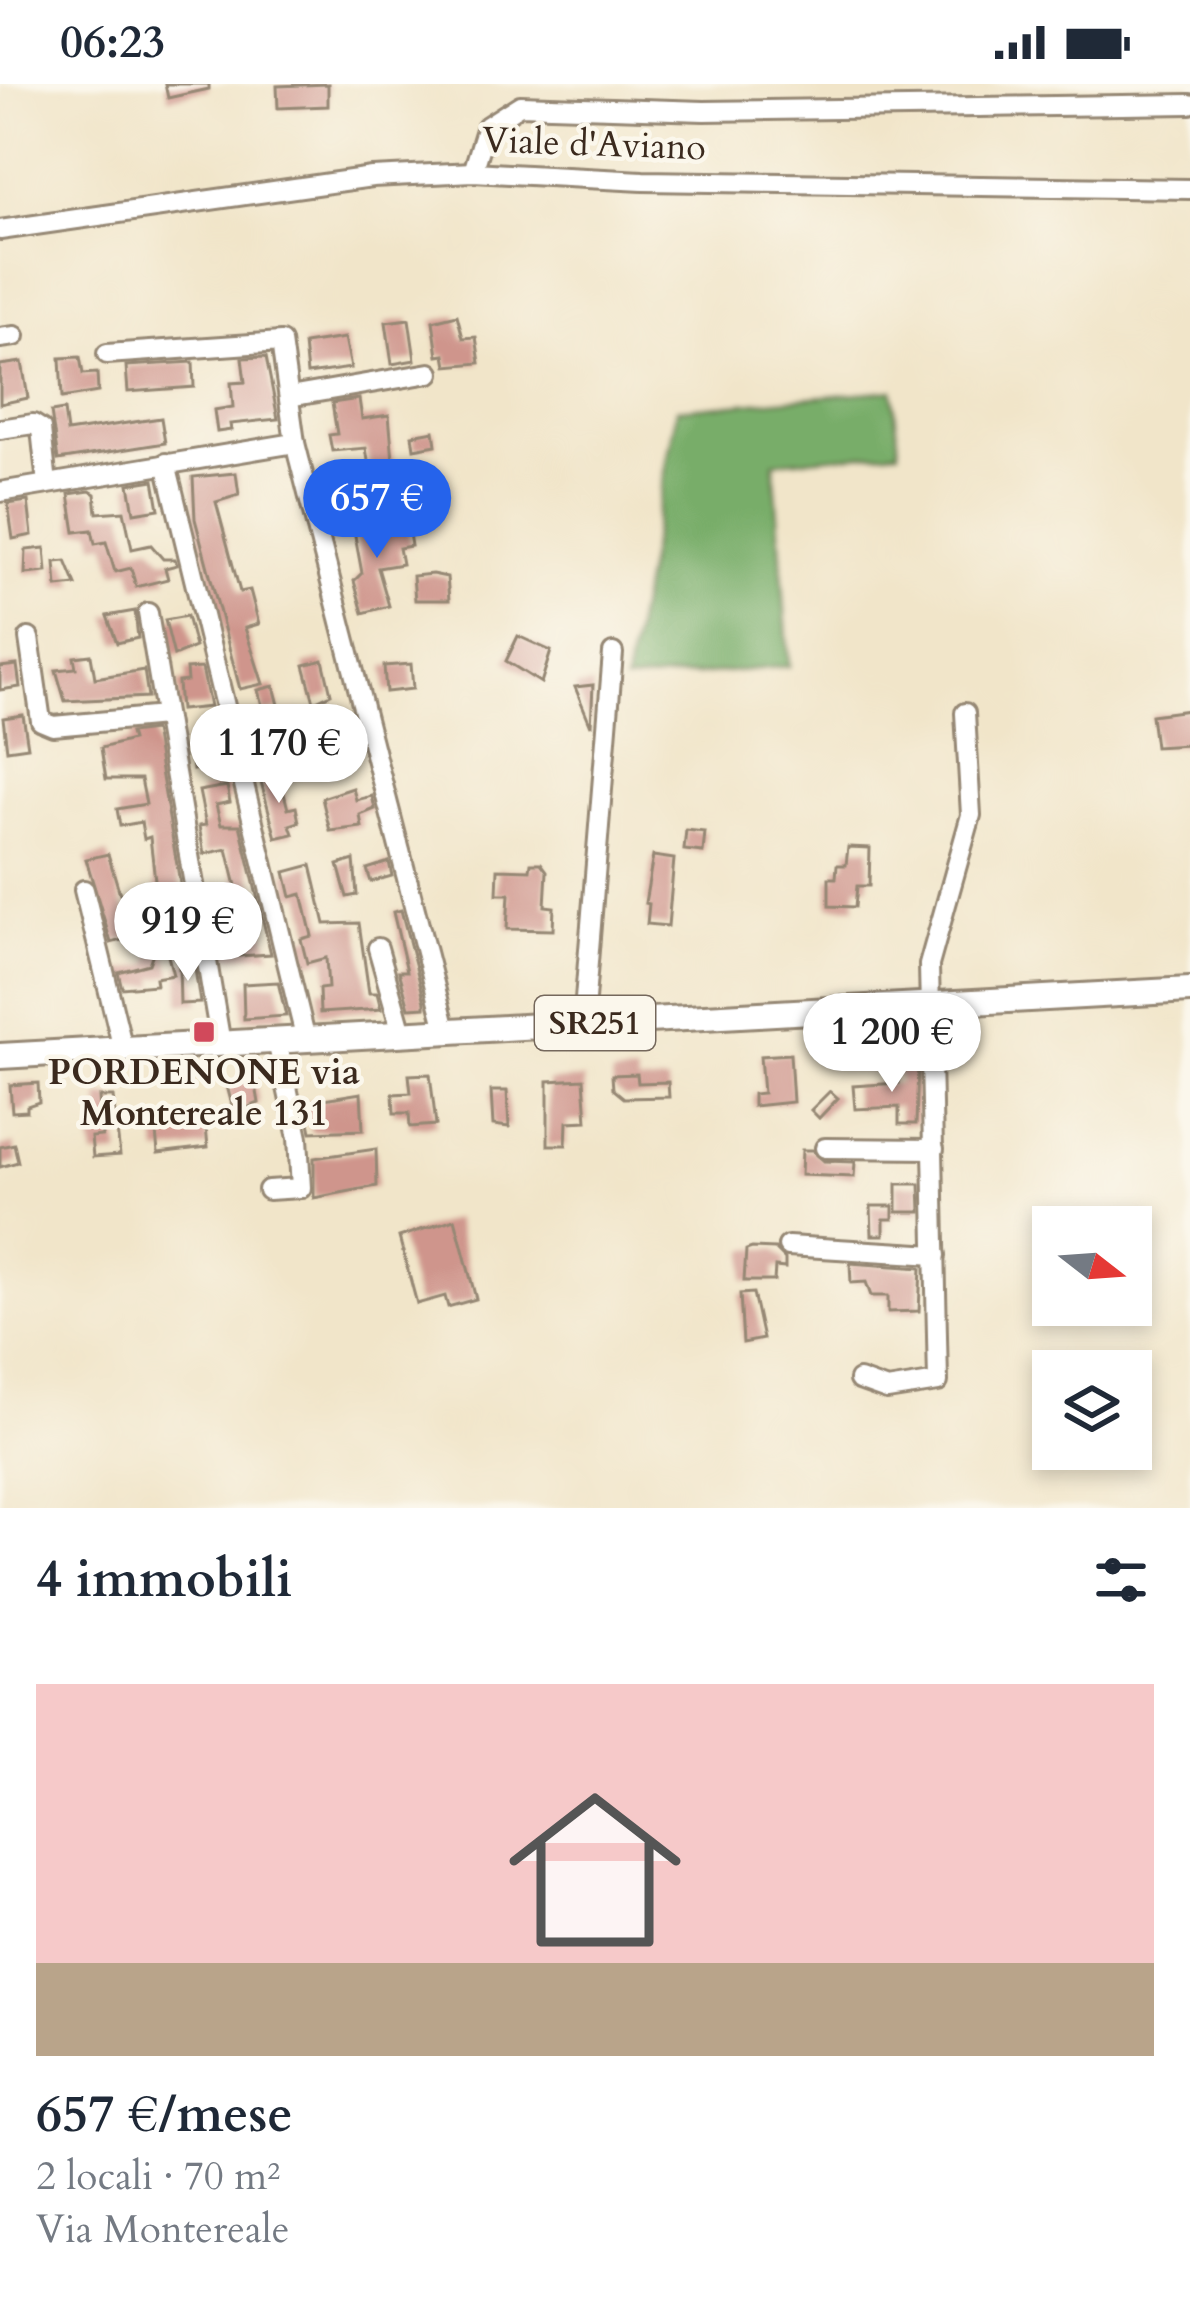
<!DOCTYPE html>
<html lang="it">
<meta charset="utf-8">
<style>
:root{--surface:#fff;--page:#f6f6f7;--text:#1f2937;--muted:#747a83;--accent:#2563eb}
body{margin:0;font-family:Cardo,serif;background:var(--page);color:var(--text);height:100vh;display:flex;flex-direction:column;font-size:45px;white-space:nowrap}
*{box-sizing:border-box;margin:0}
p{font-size:39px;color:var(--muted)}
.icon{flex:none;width:66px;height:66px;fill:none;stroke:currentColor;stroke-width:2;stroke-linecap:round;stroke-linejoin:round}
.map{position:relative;height:1424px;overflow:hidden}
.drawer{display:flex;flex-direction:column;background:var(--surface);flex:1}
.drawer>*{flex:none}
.needle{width:78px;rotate:107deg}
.controls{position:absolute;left:1032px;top:1122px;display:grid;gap:24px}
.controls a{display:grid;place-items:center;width:120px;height:120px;border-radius:0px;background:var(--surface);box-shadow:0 6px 18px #0003;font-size:60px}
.price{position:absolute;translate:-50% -102px;padding:0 27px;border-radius:42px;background:#fff;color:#222;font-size:39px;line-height:78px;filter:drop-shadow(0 3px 6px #0008)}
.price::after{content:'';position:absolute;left:50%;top:72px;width:36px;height:27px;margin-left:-18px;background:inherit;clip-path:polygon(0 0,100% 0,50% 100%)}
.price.current{background:var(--accent);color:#fff}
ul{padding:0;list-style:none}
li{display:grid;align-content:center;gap:24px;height:636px;padding:0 36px}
li span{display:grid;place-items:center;height:372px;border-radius:0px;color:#555}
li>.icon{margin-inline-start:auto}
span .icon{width:216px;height:216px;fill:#fffc;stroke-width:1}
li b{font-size:51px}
h2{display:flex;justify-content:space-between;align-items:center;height:144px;padding:0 36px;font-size:51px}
.status{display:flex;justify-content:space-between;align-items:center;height:84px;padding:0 60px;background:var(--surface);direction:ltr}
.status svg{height:33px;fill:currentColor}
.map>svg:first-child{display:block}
.forest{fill:#78ad69;stroke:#5a6c44;stroke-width:3}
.building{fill:#cf958c}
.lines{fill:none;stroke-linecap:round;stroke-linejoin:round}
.minor-casing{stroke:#968874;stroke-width:24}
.major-casing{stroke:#968874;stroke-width:30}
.minor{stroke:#fff;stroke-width:18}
.major{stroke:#fff;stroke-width:24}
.poi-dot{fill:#d1495b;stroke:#fbf7ec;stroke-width:4.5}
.labels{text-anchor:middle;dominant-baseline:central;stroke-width:9;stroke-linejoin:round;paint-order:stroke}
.shield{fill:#fbf7ec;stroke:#75685c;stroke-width:3}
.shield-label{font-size:33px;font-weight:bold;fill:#3b2a1e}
.street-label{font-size:36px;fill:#3b2a1e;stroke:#fbf7ec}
.poi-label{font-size:36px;font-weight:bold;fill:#3b2a1e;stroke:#fbf7ec}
</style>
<div class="status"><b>06:23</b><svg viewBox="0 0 49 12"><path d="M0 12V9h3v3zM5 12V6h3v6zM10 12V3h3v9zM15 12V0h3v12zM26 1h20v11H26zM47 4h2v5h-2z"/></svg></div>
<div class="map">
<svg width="1190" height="1424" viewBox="0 0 1190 1424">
<rect width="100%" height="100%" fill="#fbf7ec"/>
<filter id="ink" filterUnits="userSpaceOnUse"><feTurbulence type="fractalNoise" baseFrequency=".00833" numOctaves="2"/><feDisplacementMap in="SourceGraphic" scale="24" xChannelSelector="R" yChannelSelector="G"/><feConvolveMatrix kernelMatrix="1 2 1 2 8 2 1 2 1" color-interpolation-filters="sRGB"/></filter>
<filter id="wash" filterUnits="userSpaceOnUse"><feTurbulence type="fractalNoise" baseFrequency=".004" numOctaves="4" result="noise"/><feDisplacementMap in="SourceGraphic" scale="48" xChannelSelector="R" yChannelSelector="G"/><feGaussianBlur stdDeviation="2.7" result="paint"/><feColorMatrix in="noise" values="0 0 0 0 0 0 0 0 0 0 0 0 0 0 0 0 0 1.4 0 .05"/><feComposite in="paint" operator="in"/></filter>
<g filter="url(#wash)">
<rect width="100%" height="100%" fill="#f1e5c9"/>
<polygon class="forest" points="893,306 899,367 774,378 789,582 625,598 677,325"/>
<g id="blocks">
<g class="building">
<polygon points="165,0 209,0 209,5 168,14"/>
<polygon points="328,0 328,22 278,24 277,2"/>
<polygon points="457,231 463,254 476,253 480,279 447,282 445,271 438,272 433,237"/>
<polygon points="409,235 415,276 392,280 386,238"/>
<polygon points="345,254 351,284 307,290 304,260"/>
<polygon points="80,273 83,290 97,289 98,308 62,314 60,274"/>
<polygon points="266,273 278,335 230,340 231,346 217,348 214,326 233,323 231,299 245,298 242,274"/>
<polygon points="22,278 28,314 0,320 0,281"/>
<polygon points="193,278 194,303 128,308 126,282"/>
<polygon points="359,315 362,335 389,331 394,388 399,387 403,415 375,420 366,364 332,367 329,351 337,350 332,319"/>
<polygon points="64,326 67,348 161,334 165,359 58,376 51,328"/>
<polygon points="434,347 436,361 414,365 412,351"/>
<polygon points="236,389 239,411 216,418 240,508 250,506 259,540 245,544 263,600 240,605 195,435 193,393"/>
<polygon points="154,396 159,425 134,429 129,400"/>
<polygon points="90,407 95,410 97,429 124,427 132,465 151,461 163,475 175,475 177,481 165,484 168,495 136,503 131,484 115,488 106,458 95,460 92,446 75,448 69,410"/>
<polygon points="28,417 32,451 13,455 8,420"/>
<polygon points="378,437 380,447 408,443 411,462 399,464 402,480 378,484 389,522 363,529 354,497 362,489 353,441"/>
<polygon points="45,464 47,488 25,490 26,466"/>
<polygon points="66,477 76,501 57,503 55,478"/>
<polygon points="432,490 447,493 449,516 415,516 413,492"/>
<polygon points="135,527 138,554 117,559 107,532"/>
<polygon points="187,532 195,563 174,572 165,536"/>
<polygon points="518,552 551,567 541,599 506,577"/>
<polygon points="91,571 95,594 144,586 148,613 65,617 56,586 76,584 74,573"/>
<polygon points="323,576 331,610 314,618 304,581"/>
<polygon points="411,580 413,605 386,608 384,582"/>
<polygon points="17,581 20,603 0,606 0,583"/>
<polygon points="202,584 210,623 180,626 178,598 187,597 186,585"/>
<polygon points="593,601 591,642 575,603"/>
<polygon points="274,602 280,625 264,629 258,606"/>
<polygon points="1189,626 1187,661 1155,663 1151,631"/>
<polygon points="23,631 28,663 7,666 3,634"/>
<polygon points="269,634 275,672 254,675 248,639"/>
<polygon points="336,637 339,651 355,647 358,660 342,664 345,676 311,682 305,648"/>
<polygon points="154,646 186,834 160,839 150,753 144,755 141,738 120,742 117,725 146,720 141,695 106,695 101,664 132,656 130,649"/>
<polygon points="215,648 222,667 207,670 209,683 193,686 190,653"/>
<polygon points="279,690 288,725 296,723 299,738 290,741 293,750 276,754 260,694"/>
<polygon points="227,702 230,718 216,721 221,741 240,741 271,870 223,873 217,813 237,806 227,765 204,770 199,742 206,741 199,707"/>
<polygon points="353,704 356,716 372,712 375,725 360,731 362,743 330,747 322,714"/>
<polygon points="686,746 705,748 703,768 684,766"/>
<polygon points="848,763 870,764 869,802 857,802 855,823 829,822 829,794 836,794 837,781 846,781"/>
<polygon points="108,770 133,853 111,859 86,775"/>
<polygon points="653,772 674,775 668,842 647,840 649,820 645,819"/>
<polygon points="354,776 357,811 347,813 338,781"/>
<polygon points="389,778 392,792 371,798 367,785"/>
<polygon points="531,779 541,779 547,787 545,822 554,823 553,846 507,845 509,810 497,810 498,785 530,786"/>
<polygon points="311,781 325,840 359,839 369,909 377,909 381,925 320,929 319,905 328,904 326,874 307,879 301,855 312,852 302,810 291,813 285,788"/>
<polygon points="401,826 425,918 425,923 409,924 399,887 407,887 393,828"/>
<polygon points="166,864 173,891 155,894 156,901 122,904 118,888 149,880 154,866"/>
<polygon points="194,878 200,919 180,920 179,881"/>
<polygon points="278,898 286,932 244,935 243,900"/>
<polygon points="790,970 793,1018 753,1022 753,1010 763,1009 760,972"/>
<polygon points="899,982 918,982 916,1040 899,1040 899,1023 855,1025 853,1002 899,999"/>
<polygon points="430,990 436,1041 410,1043 409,1029 394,1029 393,1010 411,1009 409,991"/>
<polygon points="637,990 638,999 668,998 669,1013 624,1014 613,1005 612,991"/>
<polygon points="584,995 587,1037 567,1038 566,1061 548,1061 548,997"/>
<polygon points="255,996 259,1019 234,1029 227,1002"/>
<polygon points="38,999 39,1018 27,1022 27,1027 12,1028 10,1001"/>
<polygon points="491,1007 507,1007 509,1043 493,1041"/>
<polygon points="830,1007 838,1014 819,1034 811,1026"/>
<polygon points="361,1009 363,1046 311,1048 305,1018"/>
<polygon points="99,1013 113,1013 120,1071 93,1073 91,1053 102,1052"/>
<polygon points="205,1033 208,1063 158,1069 155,1038"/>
<polygon points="14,1060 18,1078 0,1083 0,1063"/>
<polygon points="376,1065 377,1102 314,1114 314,1074"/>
<polygon points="802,1066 812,1066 824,1077 855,1078 854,1093 801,1091"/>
<polygon points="897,1100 920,1100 921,1128 897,1128"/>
<polygon points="871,1122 893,1122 893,1135 884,1135 884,1151 872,1151"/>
<polygon points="455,1135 476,1215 448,1223 445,1212 417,1220 399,1153"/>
<polygon points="752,1164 775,1165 785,1175 785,1184 775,1183 774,1197 744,1197 746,1166"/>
<polygon points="850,1179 921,1184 919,1227 888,1228 888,1212 871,1212 866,1198 851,1199"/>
<polygon points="753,1209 763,1255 743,1259 740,1210"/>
</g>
</g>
</g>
<g filter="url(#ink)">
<use href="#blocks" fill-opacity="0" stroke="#968874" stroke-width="3"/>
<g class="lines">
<defs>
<g id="minor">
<polyline points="473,88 487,42 520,21 704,27 1190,20"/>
<polyline points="0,146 372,93 473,88 643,97 1190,105"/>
<polyline points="0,254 15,252"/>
<polyline points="289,313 430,289"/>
<polyline points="0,345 33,340 41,345 47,400"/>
<polyline points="295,359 446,946"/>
<polyline points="166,379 306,956"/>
<polyline points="0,408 295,359 281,258 107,270"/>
<polyline points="148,529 221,960"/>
<polyline points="29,554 41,637 53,642 164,632"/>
<polyline points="84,806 123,965"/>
<polyline points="378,864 402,949"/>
<polyline points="583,940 613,569"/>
<polyline points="825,1064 934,1065"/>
<polyline points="268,1106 301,1104 298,1054 277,957"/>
<polyline points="788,1162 936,1171"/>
<polyline points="859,1296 887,1306 938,1298 929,881 971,731 965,629"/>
</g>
<polyline id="major" points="0,972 1190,906"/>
</defs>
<use href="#minor" class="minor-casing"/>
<use href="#major" class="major-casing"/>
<use href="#minor" class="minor"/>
<use href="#major" class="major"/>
</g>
</g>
<rect class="poi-dot" x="192" y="936" width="24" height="24" rx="6"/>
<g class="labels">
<rect class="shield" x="535" y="912" width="120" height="54" rx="9"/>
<g class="shield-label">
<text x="595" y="939">SR251</text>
</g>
<g class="street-label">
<text transform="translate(594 60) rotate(2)">Viale d'Aviano</text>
</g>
<g class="poi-label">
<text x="204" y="988">PORDENONE via<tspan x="204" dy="41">Montereale 131</tspan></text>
</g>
</g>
</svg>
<div class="controls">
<a><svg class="needle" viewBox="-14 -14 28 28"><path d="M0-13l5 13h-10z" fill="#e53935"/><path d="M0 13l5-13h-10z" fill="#747a83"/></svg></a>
<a><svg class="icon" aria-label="layers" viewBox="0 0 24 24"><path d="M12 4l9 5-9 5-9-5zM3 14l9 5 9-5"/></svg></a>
</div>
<b class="price current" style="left:377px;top:477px">657 €</b>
<b class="price" style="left:279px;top:722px">1 170 €</b>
<b class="price" style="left:188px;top:900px">919 €</b>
<b class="price" style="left:892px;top:1011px">1 200 €</b>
</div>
<section class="drawer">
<h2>4 immobili<svg class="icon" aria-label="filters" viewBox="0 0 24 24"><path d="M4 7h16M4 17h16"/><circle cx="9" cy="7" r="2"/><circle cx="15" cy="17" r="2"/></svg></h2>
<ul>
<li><span style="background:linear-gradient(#f6c9c9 75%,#b9a48a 0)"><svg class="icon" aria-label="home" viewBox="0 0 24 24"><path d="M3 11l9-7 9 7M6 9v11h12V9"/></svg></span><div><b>657 €/mese</b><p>2 locali · 70 m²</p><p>Via Montereale</p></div></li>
</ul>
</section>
